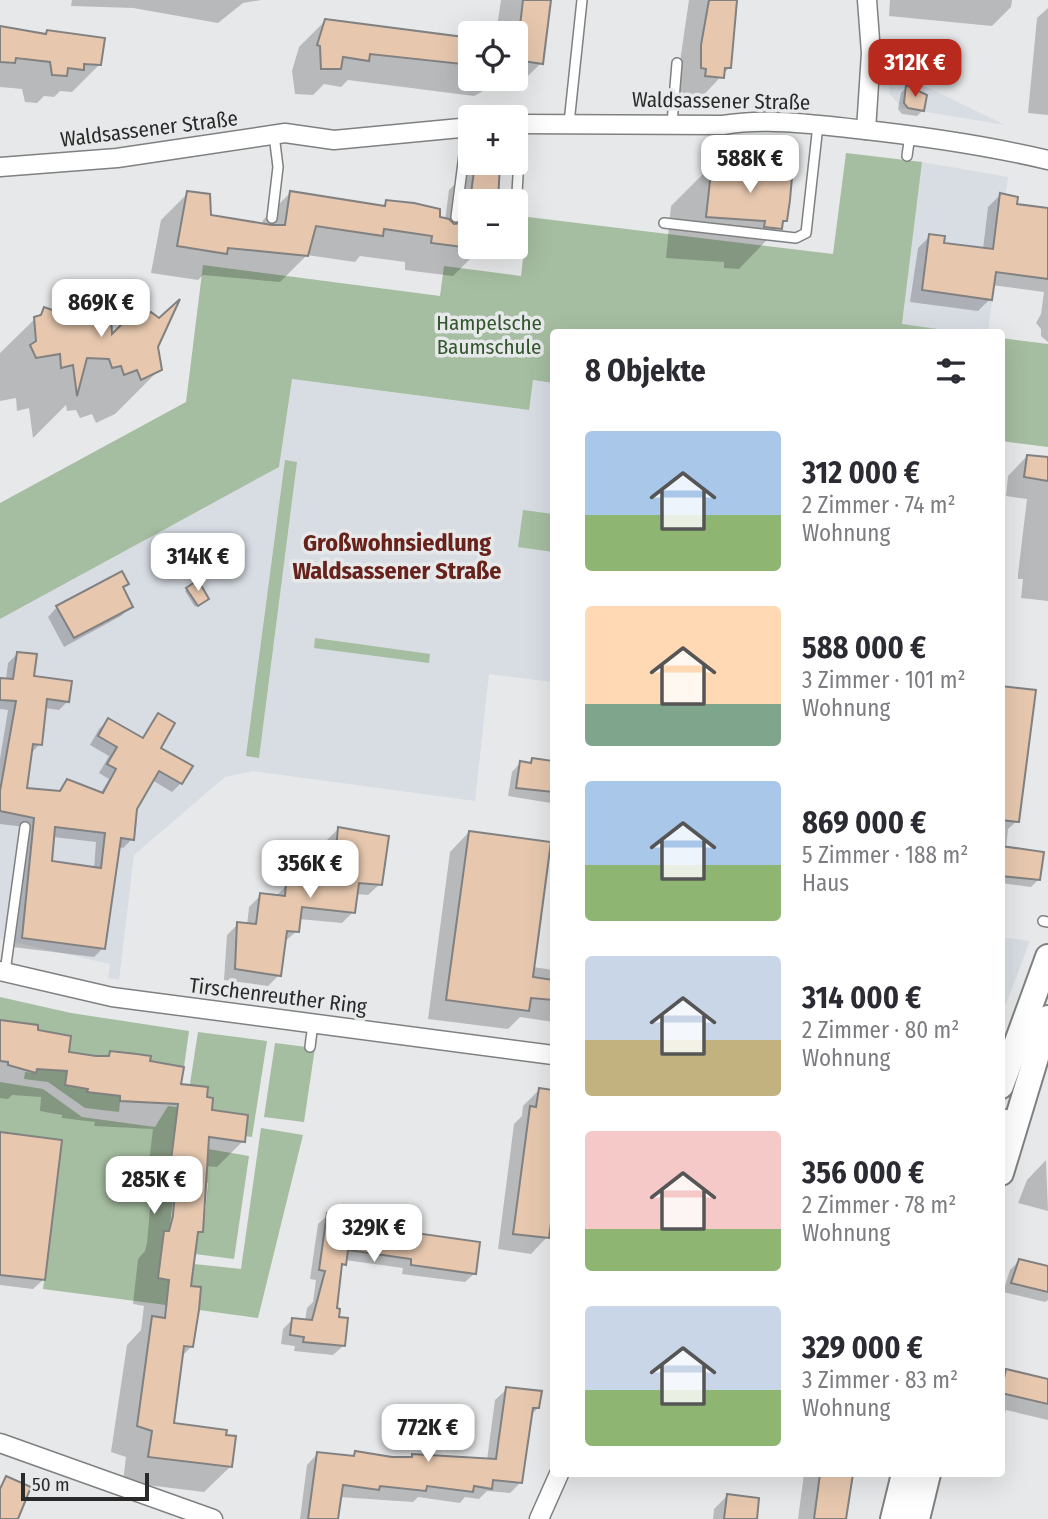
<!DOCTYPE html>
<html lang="de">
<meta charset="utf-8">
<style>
:root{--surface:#fff;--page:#f2f2f3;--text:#2b2b33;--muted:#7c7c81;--accent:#b82a1d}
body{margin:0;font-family:"Fira Sans Condensed",sans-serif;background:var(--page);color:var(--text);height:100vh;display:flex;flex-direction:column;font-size:26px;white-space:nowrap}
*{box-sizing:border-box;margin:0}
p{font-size:23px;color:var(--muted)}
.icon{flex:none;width:38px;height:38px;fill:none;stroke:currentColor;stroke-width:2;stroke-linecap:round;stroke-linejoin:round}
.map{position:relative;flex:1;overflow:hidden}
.details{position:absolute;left:550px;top:329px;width:455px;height:1148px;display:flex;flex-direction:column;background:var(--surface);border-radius:7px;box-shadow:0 7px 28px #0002}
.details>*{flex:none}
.buttons{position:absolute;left:458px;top:21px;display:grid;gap:14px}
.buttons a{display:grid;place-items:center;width:70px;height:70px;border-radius:7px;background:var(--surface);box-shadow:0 7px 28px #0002;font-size:35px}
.scale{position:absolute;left:21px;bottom:18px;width:128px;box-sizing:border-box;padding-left:7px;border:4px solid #2a2a2a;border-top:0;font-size:19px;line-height:24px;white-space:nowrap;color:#2a2a2a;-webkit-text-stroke:5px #e7e8e9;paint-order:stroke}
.price{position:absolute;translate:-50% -60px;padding:0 16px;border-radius:14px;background:#fff;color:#222;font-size:23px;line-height:46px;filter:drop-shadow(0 2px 4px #0008)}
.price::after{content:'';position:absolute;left:50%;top:42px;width:21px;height:16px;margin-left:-10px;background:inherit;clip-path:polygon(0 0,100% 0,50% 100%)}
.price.on{background:var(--accent);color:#fff}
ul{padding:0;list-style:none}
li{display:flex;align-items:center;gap:21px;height:175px;padding:0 35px}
li span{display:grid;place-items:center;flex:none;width:196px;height:140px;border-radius:7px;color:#555}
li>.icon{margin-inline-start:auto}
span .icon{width:84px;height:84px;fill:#fffc;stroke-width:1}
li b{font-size:30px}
h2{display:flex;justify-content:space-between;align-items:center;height:84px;padding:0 35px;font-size:30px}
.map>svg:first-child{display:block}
.built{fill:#d8dde4}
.green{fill:#a5bda1}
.shadow{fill:#0003;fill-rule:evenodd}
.building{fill:#e7c8af;stroke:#828181;stroke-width:2;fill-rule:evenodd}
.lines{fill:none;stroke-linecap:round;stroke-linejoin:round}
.lane-casing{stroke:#7f8081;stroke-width:12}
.street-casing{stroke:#7f8081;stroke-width:21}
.secondary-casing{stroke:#7f8081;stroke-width:28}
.lane{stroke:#fff;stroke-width:9}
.street{stroke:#fff;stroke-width:18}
.secondary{stroke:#fff;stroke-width:24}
.labels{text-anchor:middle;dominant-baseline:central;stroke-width:7;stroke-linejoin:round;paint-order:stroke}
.street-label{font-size:21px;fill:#2a2a2a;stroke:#e7e8e9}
.park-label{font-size:21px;fill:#32562d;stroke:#e7e8e9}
.quarter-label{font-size:24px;font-weight:bold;fill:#67231b;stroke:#e7e8e9}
</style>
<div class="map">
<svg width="1048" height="1519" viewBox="0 0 1048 1519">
<rect width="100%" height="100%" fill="#e7e8e9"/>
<g class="built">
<polygon points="890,59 892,70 1005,125 902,108 889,93"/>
<polygon points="922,162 1008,177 988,332 959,332 902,325"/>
<polygon points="291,379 528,410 533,380 553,383 553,682 489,674 475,801 253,771 225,777 134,855 119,980 108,978 110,964 0,939 0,619 279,467"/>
<polygon points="1001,937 1030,941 1001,1017"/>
</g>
<g class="green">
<polygon points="846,153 922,162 902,324 959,332 553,332 553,383 533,380 529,410 292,379 279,467 0,619 0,503 186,402 203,265 440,296 444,266 521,276 528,217 833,254"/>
<polygon points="1001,338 1048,344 1048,447 1001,441"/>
<polygon points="285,460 297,462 259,758 246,756"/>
<polygon points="523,510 553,514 553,552 518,547"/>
<polygon points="315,638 430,654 429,663 314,648"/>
<polygon points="0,997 71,1013 189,1031 184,1067 150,1061 150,1056 111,1051 109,1056 96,1055 95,1061 83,1059 83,1054 69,1052 71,1036 38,1030 38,1025 25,1023 10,1031 12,1021 0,1020"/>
<polygon points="198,1032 267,1041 252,1137 245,1136 248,1115 212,1110 213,1098 207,1097 208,1087 194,1085 193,1091 189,1090"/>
<polygon points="275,1043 315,1048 304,1122 264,1117"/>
<polygon points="44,1065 67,1068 65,1085 88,1089 88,1092 121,1093 119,1112 85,1108 48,1082 24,1079 25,1072 35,1073 37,1069 44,1069"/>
<polygon points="0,1082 43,1089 82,1117 155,1127 168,1106 184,1108 172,1161 177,1161 170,1225 174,1226 173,1232 164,1231 162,1245 167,1245 159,1278 176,1281 168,1292 166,1305 43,1289 62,1140 0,1132"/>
<polygon points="261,1128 303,1135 258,1318 199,1310 201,1287 191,1286 194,1264 241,1269"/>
<polygon points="208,1149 249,1156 234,1259 195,1254 198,1232 203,1232 208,1183 204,1182"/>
</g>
<g class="shadow">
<polygon points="72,0 261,0 243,3 218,23 133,8 71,6"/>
<polygon points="501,0 549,0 541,63 515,89 492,86 474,96 348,80 341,87 324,84 313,95 295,94 292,71 299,47 325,21 471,40 471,79 516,79 516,33 496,33"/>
<polygon points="689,0 738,0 729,68 698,101 683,99 683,92 678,92 677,82"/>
<polygon points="890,0 1012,0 1011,7 992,26 889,16"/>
<polygon points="1048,8 1048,115 1028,113 1037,18"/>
<polygon points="0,29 43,36 47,32 100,64 72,92 60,91 54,97 44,96 37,103 25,102 22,89 0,87"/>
<polygon points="907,87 923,110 917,116 902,114 898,109 901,93"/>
<polygon points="476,163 499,166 495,201 471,201 471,247 480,249 453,276 405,270 405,262 360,256 355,262 307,255 280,282 203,275 198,280 151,273 161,220 188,193 209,216 262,225 263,220 290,193 381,207 387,202 445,221 449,190"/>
<polygon points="713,164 768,173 772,169 786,220 739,269 724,268 724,262 666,258 671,206"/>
<polygon points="1000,195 1015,205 1048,209 1048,342 1041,336 1041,329 1036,323 1041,314 1044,292 992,285 990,299 978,311 910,302 918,248 930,236 942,244 983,249 988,207"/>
<polygon points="90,284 90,313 110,338 156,347 160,369 115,414 96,423 92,414 80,418 76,410 67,411 66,405 33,438 29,408 17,411 16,398 0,401 0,353 45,309 59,315"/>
<polygon points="1027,456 1048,459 1048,601 1021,598 1023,579 1018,579 1018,574 1027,499 1006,496 1008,476"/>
<polygon points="127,584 121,589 131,606 121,616 64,647 48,617 57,607"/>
<polygon points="187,589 204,601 195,607 185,591"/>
<path d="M17 654 32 678 68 701 59 710 44 708 40 744 31 753 25 789 57 793 67 781 100 794 109 779 99 773 109 756 90 745 99 729 108 720 141 739 158 715 159 748 181 783 172 792 152 780 136 808 132 839 123 848 117 847 103 948 94 957 13 947 25 827 0 824V759L8 710 0 709V680H6L8 663ZM53 837 96 842 94 869 50 863Z"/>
<polygon points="1001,687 1017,821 1008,829 1006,849 1039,879 1031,887 1001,883"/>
<polygon points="532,760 553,762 553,808 550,808 551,803 508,796 512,772 520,763 528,764"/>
<polygon points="339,828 380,884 368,895 356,894 353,912 342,923 299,919 297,931 284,942 279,975 268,986 224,980 227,935 238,924 247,925 249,907 261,895 275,897 302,870 324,873 327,840"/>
<polygon points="469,832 533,967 553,970 553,1022 520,1017 508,1029 428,1019 450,852"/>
<polygon points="0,1022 36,1032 67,1054 106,1058 111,1053 148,1063 179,1085 205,1098 210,1112 243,1141 217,1167 206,1166 201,1231 196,1237 189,1287 192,1346 181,1357 172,1424 231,1466 204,1492 123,1482 126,1457 111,1452 127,1345 141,1330 144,1306 133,1304 138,1259 145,1251 147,1243 152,1187 146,1187 153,1129 94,1126 95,1122 62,1118 62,1115 40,1111 41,1097 12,1095 8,1099 0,1098"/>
<polygon points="539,1090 553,1092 553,1196 547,1237 531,1254 498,1249 514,1124 522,1116 523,1106"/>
<polygon points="0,1134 43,1280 33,1289 0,1285"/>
<polygon points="1046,1160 1048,1211 1018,1203 1027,1180"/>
<polygon points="342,1211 353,1219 413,1234 475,1273 465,1282 402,1274 403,1268 345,1260 340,1268 335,1310 343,1346 333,1355 294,1351 295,1346 281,1344 283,1329 293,1319 305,1321 307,1308 313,1302 316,1280 310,1279 318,1224 328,1215 338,1216"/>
<polygon points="1020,1260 1048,1268 1048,1300 1045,1302 1003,1292 1010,1270"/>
<polygon points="1006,1371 1048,1379 1048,1420 1006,1410 1001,1431 1001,1376"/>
<polygon points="507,1389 538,1408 531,1415 521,1482 510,1493 487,1491 479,1499 465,1497 460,1503 418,1497 413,1502 339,1497 336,1519 300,1519 307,1465 318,1453 352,1457 355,1453 392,1459 410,1459 413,1455 487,1460 495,1400"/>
<polygon points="804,1474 851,1474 845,1519 798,1519"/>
<polygon points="727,1496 755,1519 713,1519 714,1509"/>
</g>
<g class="building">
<polygon points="523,0 551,0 543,64 516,60"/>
<polygon points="709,0 737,0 731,68 725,68 724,78 705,76 706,69 701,68 701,45"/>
<polygon points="325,19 471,38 471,65 370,54 369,61 343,57 341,69 321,69 320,46 317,45"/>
<polygon points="0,26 46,34 47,30 105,38 101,65 84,64 84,70 68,68 67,76 52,75 50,62 16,58 15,63 0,62"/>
<polygon points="906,85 927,95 924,111 908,108 904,103"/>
<polygon points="475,163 500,164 498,201 470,201"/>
<polygon points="712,163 771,172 772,167 790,169 789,177 792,177 790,200 787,221 783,221 782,229 764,227 765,221 706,217"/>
<polygon points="187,191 210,194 211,215 272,225 285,225 290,191 385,206 386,200 414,203 440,209 440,217 449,219 454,224 471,222 471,248 431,243 432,236 384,229 383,236 316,226 308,256 228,248 227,254 177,246"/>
<polygon points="1000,193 1018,197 1017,204 1048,208 1048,279 996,272 992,300 922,290 929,234 945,236 944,243 993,249"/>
<polygon points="89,282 92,282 92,311 111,314 112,334 134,312 142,320 151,312 159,318 180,299 158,347 162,370 141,380 137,370 124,375 121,366 112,368 109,359 87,358 77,396 73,365 61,368 60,354 36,358 30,345 36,341 34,317 41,315 44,307 66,315 70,303 80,309"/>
<polygon points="1027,455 1048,457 1048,481 1024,477"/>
<polygon points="122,571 129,584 123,587 133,607 74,638 56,606"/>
<polygon points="198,580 209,599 198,606 186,588"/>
<path d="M17 652 37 654 34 676 72 681 69 702 47 699 42 745 33 744 27 788 60 791 67 779 103 793 116 769 107 764 117 747 98 736 108 718 143 738 158 713 175 723 161 748 193 766 182 784 159 771 137 809 134 840 121 838 105 949 22 938 34 818 0 811V791L16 701 0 700V678L13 679ZM55 827 105 833 101 868 52 861Z"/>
<polygon points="1001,686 1036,690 1019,822 1001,820"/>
<polygon points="532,758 553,761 553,792 516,788 520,761 531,763"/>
<polygon points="338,827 389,836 382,885 359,883 355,913 302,907 299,932 287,931 281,976 235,969 237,922 256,924 260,893 285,896 286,883 299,885 301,868 334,873"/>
<polygon points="469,831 551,842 533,977 553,980 553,1000 531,998 529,1011 446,1000"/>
<polygon points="1001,846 1044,852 1040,880 1001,876"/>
<polygon points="0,1020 38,1025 38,1030 71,1036 69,1052 96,1056 109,1056 110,1051 137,1054 151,1056 150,1061 184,1067 181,1084 208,1087 207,1097 213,1098 212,1110 248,1115 245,1142 209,1137 203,1232 198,1232 191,1286 201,1287 199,1310 193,1347 184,1346 174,1423 227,1430 226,1435 236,1436 232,1467 148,1457 152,1431 137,1426 152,1316 165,1318 169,1280 158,1278 164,1231 169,1231 173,1216 177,1161 171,1161 178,1104 120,1101 120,1096 87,1092 88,1089 65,1085 67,1071 37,1069 36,1073 8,1065 8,1062 0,1061"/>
<polygon points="539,1088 553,1090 553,1208 549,1238 513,1234 530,1106 536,1107"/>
<polygon points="0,1132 62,1140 45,1280 0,1275"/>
<polygon points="341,1209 356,1211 355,1218 416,1223 415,1233 480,1242 476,1274 411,1265 411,1259 348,1250 346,1265 342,1264 337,1308 340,1309 339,1317 348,1318 345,1346 303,1342 304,1337 290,1335 292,1318 312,1320 325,1271 319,1270 327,1213 341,1214"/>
<polygon points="1019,1259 1048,1266 1048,1292 1011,1283"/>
<polygon points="1006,1369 1048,1379 1048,1404 1001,1393"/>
<polygon points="506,1387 542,1391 539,1408 533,1408 522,1483 493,1480 492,1489 474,1486 473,1492 427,1486 426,1491 380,1486 379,1490 343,1485 338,1519 308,1519 317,1452 354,1456 355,1451 392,1457 412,1457 412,1454 496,1459"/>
<polygon points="820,1474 853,1474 846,1519 814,1519"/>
<polygon points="6,1476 31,1487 18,1519 0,1519 0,1489"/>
<polygon points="727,1494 759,1498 757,1519 724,1519"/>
</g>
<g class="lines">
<defs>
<g id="lane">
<polyline points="569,123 582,0"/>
<polyline points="672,123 677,63"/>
<polyline points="907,156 910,135"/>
<polyline points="517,193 521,124"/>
<polyline points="456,217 465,147 464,127"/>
<polyline points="272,218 278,167 274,135"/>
<polyline points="664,223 796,238 806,233 818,125"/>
<polyline points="1043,921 1048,922"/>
<polyline points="5,972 25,827"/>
<polyline points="310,1047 313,1023"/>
</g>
<g id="street">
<path d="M516 124 723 125C768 118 812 124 857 129 921 136 985 145 1048 160"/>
<polyline points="866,130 871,53 867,0"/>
<polyline points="0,167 117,158 285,133 334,140 471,127"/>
<polyline points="0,971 112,997 553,1055"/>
<polyline points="1001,1118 1015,1121"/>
<polyline points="0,1443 213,1519"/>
<polyline points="539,1519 559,1474"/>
</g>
<g id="secondary">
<polyline points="1001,1086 1048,957"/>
<polyline points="1001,1173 1048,1018"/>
<polyline points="893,1519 904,1474"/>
<polyline points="917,1519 928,1474"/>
</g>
</defs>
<use href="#lane" class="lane-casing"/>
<use href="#street" class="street-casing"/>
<use href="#secondary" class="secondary-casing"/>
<use href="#lane" class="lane"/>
<use href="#street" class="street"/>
<use href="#secondary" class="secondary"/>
</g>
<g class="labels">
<g class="street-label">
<text transform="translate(721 101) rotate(1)">Waldsassener Straße</text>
<text transform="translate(149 129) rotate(-7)">Waldsassener Straße</text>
<text transform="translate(278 996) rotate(7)">Tirschenreuther Ring</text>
</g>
<g class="park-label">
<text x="489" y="323">Hampelsche<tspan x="489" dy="24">Baumschule</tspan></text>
</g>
<g class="quarter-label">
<text x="397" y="543">Großwohnsiedlung<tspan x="397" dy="28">Waldsassener Straße</tspan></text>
</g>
</g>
</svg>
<div class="buttons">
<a><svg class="icon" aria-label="locate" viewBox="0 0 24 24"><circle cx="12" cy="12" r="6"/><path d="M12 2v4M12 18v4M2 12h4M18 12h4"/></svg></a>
<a>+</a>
<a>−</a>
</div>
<div class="scale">50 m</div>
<b class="price on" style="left:915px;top:99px">312K €</b>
<b class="price" style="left:750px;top:195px">588K €</b>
<b class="price" style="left:101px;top:339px">869K €</b>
<b class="price" style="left:198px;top:593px">314K €</b>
<b class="price" style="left:310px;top:900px">356K €</b>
<b class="price" style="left:154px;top:1216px">285K €</b>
<b class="price" style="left:374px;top:1264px">329K €</b>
<b class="price" style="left:428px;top:1464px">772K €</b>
<section class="details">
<h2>8 Objekte<svg class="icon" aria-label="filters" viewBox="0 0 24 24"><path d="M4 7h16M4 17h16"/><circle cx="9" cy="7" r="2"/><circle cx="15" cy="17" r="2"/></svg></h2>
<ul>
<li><span style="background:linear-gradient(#a9c7e8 60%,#8fb573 0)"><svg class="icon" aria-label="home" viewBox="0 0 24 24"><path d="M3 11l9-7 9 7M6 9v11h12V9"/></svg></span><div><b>312 000 €</b><p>2 Zimmer · 74 m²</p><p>Wohnung</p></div></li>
<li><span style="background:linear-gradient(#ffd9b3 70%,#7fa58c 0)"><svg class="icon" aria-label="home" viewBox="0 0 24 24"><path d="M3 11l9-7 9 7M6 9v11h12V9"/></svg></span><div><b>588 000 €</b><p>3 Zimmer · 101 m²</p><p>Wohnung</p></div></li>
<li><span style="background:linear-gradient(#a9c7e8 60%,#8fb573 0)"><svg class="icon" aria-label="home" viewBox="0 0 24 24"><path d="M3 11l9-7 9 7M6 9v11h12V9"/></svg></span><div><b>869 000 €</b><p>5 Zimmer · 188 m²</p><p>Haus</p></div></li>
<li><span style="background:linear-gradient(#c9d6e8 60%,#c2b280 0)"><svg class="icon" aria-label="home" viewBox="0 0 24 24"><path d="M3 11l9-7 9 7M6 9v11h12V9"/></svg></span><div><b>314 000 €</b><p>2 Zimmer · 80 m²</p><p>Wohnung</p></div></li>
<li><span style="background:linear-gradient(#f6c9c9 70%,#8fb573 0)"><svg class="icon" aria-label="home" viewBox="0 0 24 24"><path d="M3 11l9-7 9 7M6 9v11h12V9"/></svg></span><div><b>356 000 €</b><p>2 Zimmer · 78 m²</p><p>Wohnung</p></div></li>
<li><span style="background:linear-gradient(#c9d6e8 60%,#8fb573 0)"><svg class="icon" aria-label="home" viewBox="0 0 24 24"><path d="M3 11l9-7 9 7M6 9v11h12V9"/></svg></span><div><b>329 000 €</b><p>3 Zimmer · 83 m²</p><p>Wohnung</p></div></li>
</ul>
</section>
</div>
